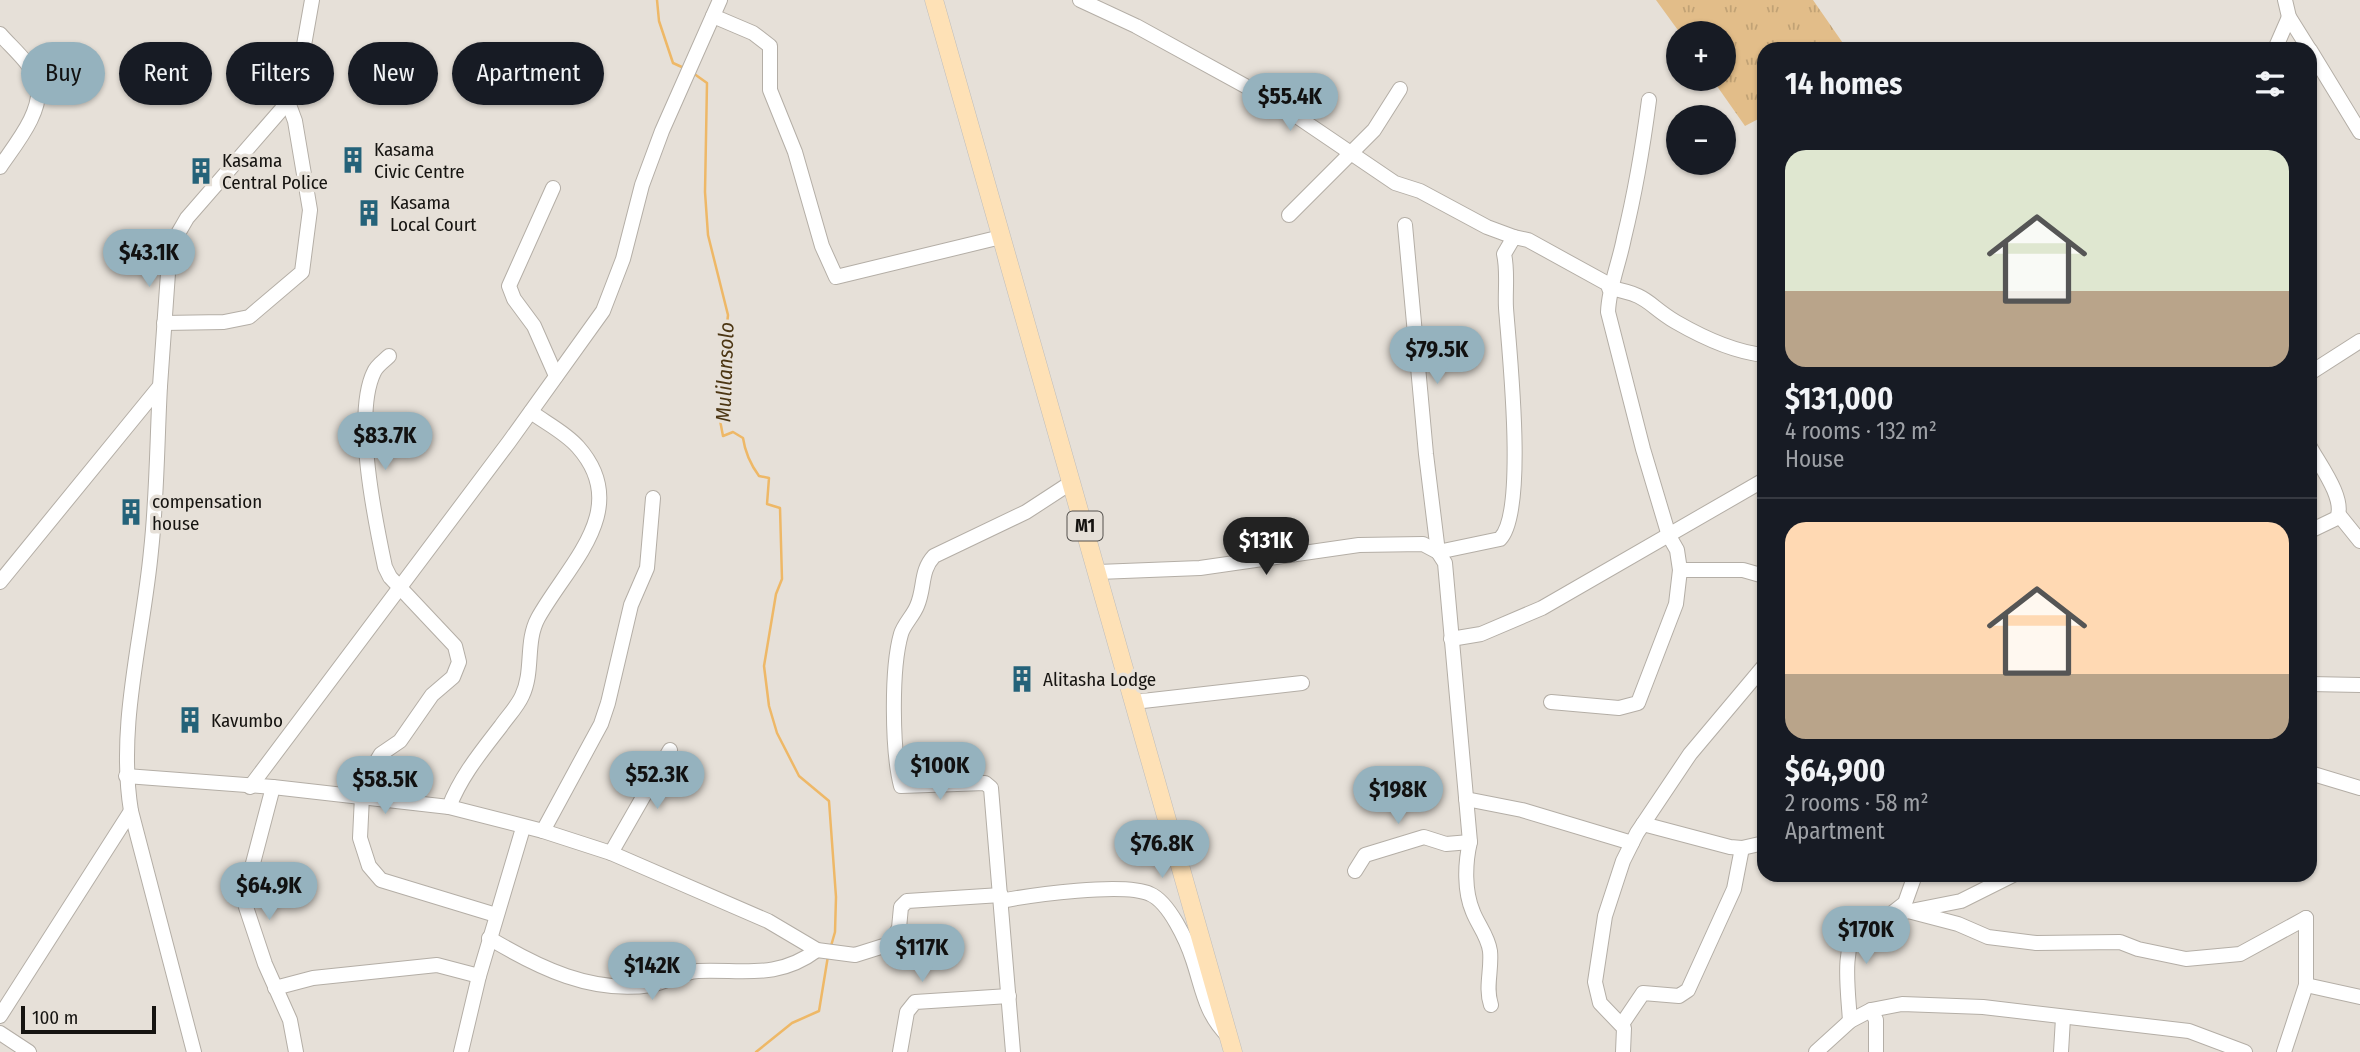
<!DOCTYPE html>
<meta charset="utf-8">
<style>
:root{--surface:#171b24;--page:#20242c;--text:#f1f3f6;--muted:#9ea1a6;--line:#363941;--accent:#95b2be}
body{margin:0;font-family:"Fira Sans Condensed",sans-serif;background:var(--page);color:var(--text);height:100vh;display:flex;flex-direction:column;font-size:26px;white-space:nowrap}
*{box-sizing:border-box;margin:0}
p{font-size:23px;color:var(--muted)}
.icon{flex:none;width:38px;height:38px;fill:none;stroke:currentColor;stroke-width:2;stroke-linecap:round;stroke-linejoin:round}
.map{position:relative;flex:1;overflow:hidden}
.panel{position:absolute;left:1757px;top:42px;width:560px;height:840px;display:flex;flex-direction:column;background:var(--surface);border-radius:21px;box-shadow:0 2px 5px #0004}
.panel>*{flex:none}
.banner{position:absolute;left:21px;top:42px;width:665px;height:63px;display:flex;gap:14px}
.tools{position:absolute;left:1666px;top:21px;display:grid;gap:14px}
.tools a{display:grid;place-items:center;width:70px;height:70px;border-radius:50%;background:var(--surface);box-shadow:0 2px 5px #0004;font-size:35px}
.scale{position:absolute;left:21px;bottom:18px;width:135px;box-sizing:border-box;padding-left:7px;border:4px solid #161411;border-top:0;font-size:19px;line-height:24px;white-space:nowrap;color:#161411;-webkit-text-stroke:5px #e6e0d8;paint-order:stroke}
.price{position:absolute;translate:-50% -60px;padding:0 16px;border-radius:24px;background:var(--accent);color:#111;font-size:23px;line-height:46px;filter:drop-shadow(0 2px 4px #0008)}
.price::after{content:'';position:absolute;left:50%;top:42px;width:21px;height:16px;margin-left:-10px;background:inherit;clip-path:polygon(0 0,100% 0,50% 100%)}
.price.selected{background:#222;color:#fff}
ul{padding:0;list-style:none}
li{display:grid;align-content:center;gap:14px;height:371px;padding:0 28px}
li+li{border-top:2px solid var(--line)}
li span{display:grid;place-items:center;height:217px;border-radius:21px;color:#555}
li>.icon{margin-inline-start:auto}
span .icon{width:126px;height:126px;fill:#fffc;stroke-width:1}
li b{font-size:30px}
h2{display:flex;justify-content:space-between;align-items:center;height:84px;padding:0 28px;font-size:30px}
.chip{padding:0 24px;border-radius:32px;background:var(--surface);box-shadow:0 2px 5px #0004;font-size:24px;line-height:63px}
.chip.selected{background:var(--accent);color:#111}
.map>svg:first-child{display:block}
.grass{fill:url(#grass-tufts)}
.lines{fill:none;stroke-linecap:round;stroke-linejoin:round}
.stream{stroke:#eeb867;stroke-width:2.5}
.minor-casing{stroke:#b4aea6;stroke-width:16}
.major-casing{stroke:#bebdbc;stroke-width:19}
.minor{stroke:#fff;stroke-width:14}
.major{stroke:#fee1b6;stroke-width:18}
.labels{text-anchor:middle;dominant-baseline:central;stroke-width:7;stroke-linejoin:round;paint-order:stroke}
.shield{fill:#e6e0d8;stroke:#54514d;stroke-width:2}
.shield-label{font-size:18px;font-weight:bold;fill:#161411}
.poi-label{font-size:19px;fill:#161411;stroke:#e6e0d8;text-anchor:start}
.water-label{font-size:21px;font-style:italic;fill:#4c3613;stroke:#e6e0d8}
</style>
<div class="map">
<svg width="2360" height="1052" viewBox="0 0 2360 1052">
<defs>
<pattern id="grass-tufts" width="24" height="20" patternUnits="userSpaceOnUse" patternTransform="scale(1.75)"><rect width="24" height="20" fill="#e2bd89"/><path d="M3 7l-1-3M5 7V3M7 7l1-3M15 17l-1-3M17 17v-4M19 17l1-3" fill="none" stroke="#c1a275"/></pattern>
</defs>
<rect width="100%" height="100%" fill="#e6e0d8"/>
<polygon class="grass" points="1656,0 1813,0 1847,49 1764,49 1764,116 1745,126 1712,79 1724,79 1724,33 1680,33"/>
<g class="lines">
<g class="stream">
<polyline points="657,0 659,21 673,63 684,68"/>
<path d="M693 73 707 83 705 192 708 235 728 315 722 372 725 382 719 415 723 436 733 432 743 438C745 452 751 465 759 476L769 478 767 504 780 508 782 579 776 594 764 666 769 706 777 733 799 776 829 801 836 897 835 932 831 946"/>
<polyline points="756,1052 792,1023 819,1011 828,956"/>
</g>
<defs>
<g id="minor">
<polyline points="1080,0 1136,26 1280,105 1395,183 1420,191 1487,227 1514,237"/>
<polyline points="2285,0 2289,17 2309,49"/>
<polyline points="713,16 753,33 770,46 770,90 795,152 822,246 836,277 1001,237"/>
<path d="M0 34C12 48 32 64 37 82 45 110 14 146 0 167"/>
<polyline points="2275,49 2289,17"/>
<polyline points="2310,50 2360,132"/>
<polyline points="553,188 509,286 514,299 534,326 556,376"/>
<polyline points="1289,215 1374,130 1400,89"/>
<path d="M1405 225 1426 454 1438 552 1445 563 1470 842C1465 863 1464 891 1473 912 1478 925 1488 936 1490 951 1492 970 1485 987 1491 1005"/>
<polyline points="164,323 224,322 249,317 302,272 310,210 295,121 288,102"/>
<path d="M389 356C384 361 377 365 374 372 353 415 375 520 385 567L390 577 455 646 459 662 453 677 432 695 400 741 381 754 367 777 362 796 360 838 369 866 381 880 496 915"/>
<polyline points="2310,373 2360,341"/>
<path d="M160 386C157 441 157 497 151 551 143 637 117 725 131 811L194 1052"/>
<path d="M2310 447C2319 464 2346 499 2337 518L2310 531"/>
<polyline points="2339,515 2360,541"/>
<polyline points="1680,570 1743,570 1764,576"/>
<path d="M1098 572 1200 568 1359 545 1423 544 1438 552 1500 539C1527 512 1509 350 1506 308 1505 291 1508 271 1504 254L1514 237 1528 240 1608 284 1609 288C1650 295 1646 304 1676 322 1702 337 1734 352 1764 355"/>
<polyline points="0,582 160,386 169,259 176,237 187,218 288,102 298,79 312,0"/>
<polyline points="1451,639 1481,634 1542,608 1764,480"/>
<polyline points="2310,684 2360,685"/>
<polyline points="1134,702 1302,683"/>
<path d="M1551 702 1619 708 1638 703 1676 604 1680 570 1677 550 1669 536 1643 449 1608 312C1609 286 1619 264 1624 238 1635 193 1643 146 1649 100"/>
<polyline points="2310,773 2360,788"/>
<polyline points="126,776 273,787 449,807 543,831 611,853 768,921 817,950 855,955 890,944 899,928 901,907 907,901 1001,895"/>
<polyline points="250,787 509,442 603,311 623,259 642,185 662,131 720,0"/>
<polyline points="273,787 247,886 246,907 265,964 290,1020 296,1052"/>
<polyline points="1466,799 1522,810 1632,843"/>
<path d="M449 807C461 776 481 752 501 726 508 716 517 707 522 696 534 671 525 642 538 618 568 564 633 509 578 447 566 433 546 423 531 412"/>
<polyline points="1643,824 1730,847 1742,848 1764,843"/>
<polyline points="543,831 601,724 608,703 631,605 647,568 653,498"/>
<polyline points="611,853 670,750"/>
<polyline points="1355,871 1365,855 1424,837 1446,844 1470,842"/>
<path d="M1001 901C1031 895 1124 882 1150 894 1169 902 1187 941 1193 960 1203 990 1205 1013 1228 1036"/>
<polyline points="1912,912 1958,924 1988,937 2036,943 2120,942 2138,949 2186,959 2240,954 2306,918"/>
<polyline points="1891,914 1905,903 1915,875"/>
<path d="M489 938C539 968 592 994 651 985 667 982 682 972 698 971 742 969 777 980 817 950"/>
<polyline points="2306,985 2360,997"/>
<polyline points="275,988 313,978 437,965 479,976"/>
<polyline points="1871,1010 1876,1020 1876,1052"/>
<polyline points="0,1016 131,811"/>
<path d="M1850 1021C1848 989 1841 948 1860 921L1961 901 2013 875"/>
<polyline points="1622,1024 1643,993 1679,996 1688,990 1734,889 1742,848"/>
<polyline points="0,1033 29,1052"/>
<polyline points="461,1052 479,976 523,828"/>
<polyline points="900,1052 907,1012 915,1002 1009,996"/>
<path d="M1013 1052 991 788 985 783 901 786C892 751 891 669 901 634 904 624 913 616 917 606 925 588 920 571 934 556L1026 512 1072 482"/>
<polyline points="1623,1052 1624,1028 1600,1003 1595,982 1605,916 1623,861 1637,833 1690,754 1764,666"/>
<polyline points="1816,1052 1850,1021 1871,1010 1902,1004 1983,1007 2189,1031 2245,1052"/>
<polyline points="2061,1052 2063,1018"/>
<polyline points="2284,1052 2306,985 2306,918"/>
</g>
<polyline id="major" points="934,0 1233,1052"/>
</defs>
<use href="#minor" class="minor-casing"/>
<use href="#major" class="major-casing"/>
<use href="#minor" class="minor"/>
<use href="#major" class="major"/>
</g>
<defs>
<symbol id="building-bare" viewBox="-9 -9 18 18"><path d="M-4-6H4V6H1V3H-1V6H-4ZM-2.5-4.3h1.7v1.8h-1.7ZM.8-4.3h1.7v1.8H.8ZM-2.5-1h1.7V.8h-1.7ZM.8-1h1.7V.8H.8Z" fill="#246279" stroke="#e6e0d8" stroke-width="2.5" paint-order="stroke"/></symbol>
</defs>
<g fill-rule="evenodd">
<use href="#building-bare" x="334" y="141" width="38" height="38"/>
<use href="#building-bare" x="182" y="152" width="38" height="38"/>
<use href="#building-bare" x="350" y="194" width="38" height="38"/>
<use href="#building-bare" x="112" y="493" width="38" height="38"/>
<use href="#building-bare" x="1003" y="660" width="38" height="38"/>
<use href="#building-bare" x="171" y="701" width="38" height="38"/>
</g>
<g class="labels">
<rect class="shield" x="1067.5" y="511.5" width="35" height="29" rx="5"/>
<g class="shield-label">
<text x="1085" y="526">M1</text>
</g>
<g class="poi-label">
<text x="374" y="149">Kasama<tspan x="374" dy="22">Civic Centre</tspan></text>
<text x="222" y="160">Kasama<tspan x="222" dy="22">Central Police</tspan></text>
<text x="390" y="202">Kasama<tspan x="390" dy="22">Local Court</tspan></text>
<text x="152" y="501">compensation<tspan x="152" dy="22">house</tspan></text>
<text x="1043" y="679">Alitasha Lodge</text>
<text x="211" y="720">Kavumbo</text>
</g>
<g class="water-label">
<text transform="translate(725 372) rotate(-88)">Mulilansolo</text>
</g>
</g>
</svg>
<div class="tools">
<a>+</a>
<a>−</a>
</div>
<div class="scale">100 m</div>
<b class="price" style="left:1290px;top:133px">$55.4K</b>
<b class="price" style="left:149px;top:289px">$43.1K</b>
<b class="price" style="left:1437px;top:386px">$79.5K</b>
<b class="price" style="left:385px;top:472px">$83.7K</b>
<b class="price selected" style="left:1266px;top:577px">$131K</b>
<b class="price" style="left:940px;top:802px">$100K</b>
<b class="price" style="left:657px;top:811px">$52.3K</b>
<b class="price" style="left:385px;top:816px">$58.5K</b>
<b class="price" style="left:1398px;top:826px">$198K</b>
<b class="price" style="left:1162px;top:880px">$76.8K</b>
<b class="price" style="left:269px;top:922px">$64.9K</b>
<b class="price" style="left:1866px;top:966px">$170K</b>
<b class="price" style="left:922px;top:984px">$117K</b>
<b class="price" style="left:652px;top:1002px">$142K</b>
<div class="banner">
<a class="chip selected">Buy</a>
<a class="chip">Rent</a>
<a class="chip">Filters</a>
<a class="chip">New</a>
<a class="chip">Apartment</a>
</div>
<section class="panel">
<h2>14 homes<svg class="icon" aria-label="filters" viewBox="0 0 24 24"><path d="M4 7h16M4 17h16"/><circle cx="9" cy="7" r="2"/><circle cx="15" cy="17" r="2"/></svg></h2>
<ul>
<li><span style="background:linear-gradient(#dfe7d0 65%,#b9a48a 0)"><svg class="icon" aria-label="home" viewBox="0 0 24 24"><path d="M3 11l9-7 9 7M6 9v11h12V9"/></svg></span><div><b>$131,000</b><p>4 rooms · 132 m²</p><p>House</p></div></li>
<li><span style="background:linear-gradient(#ffd9b3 70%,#b9a48a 0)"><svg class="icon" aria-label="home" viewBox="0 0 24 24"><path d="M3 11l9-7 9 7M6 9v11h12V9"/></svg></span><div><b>$64,900</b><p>2 rooms · 58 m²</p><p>Apartment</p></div></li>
</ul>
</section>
</div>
